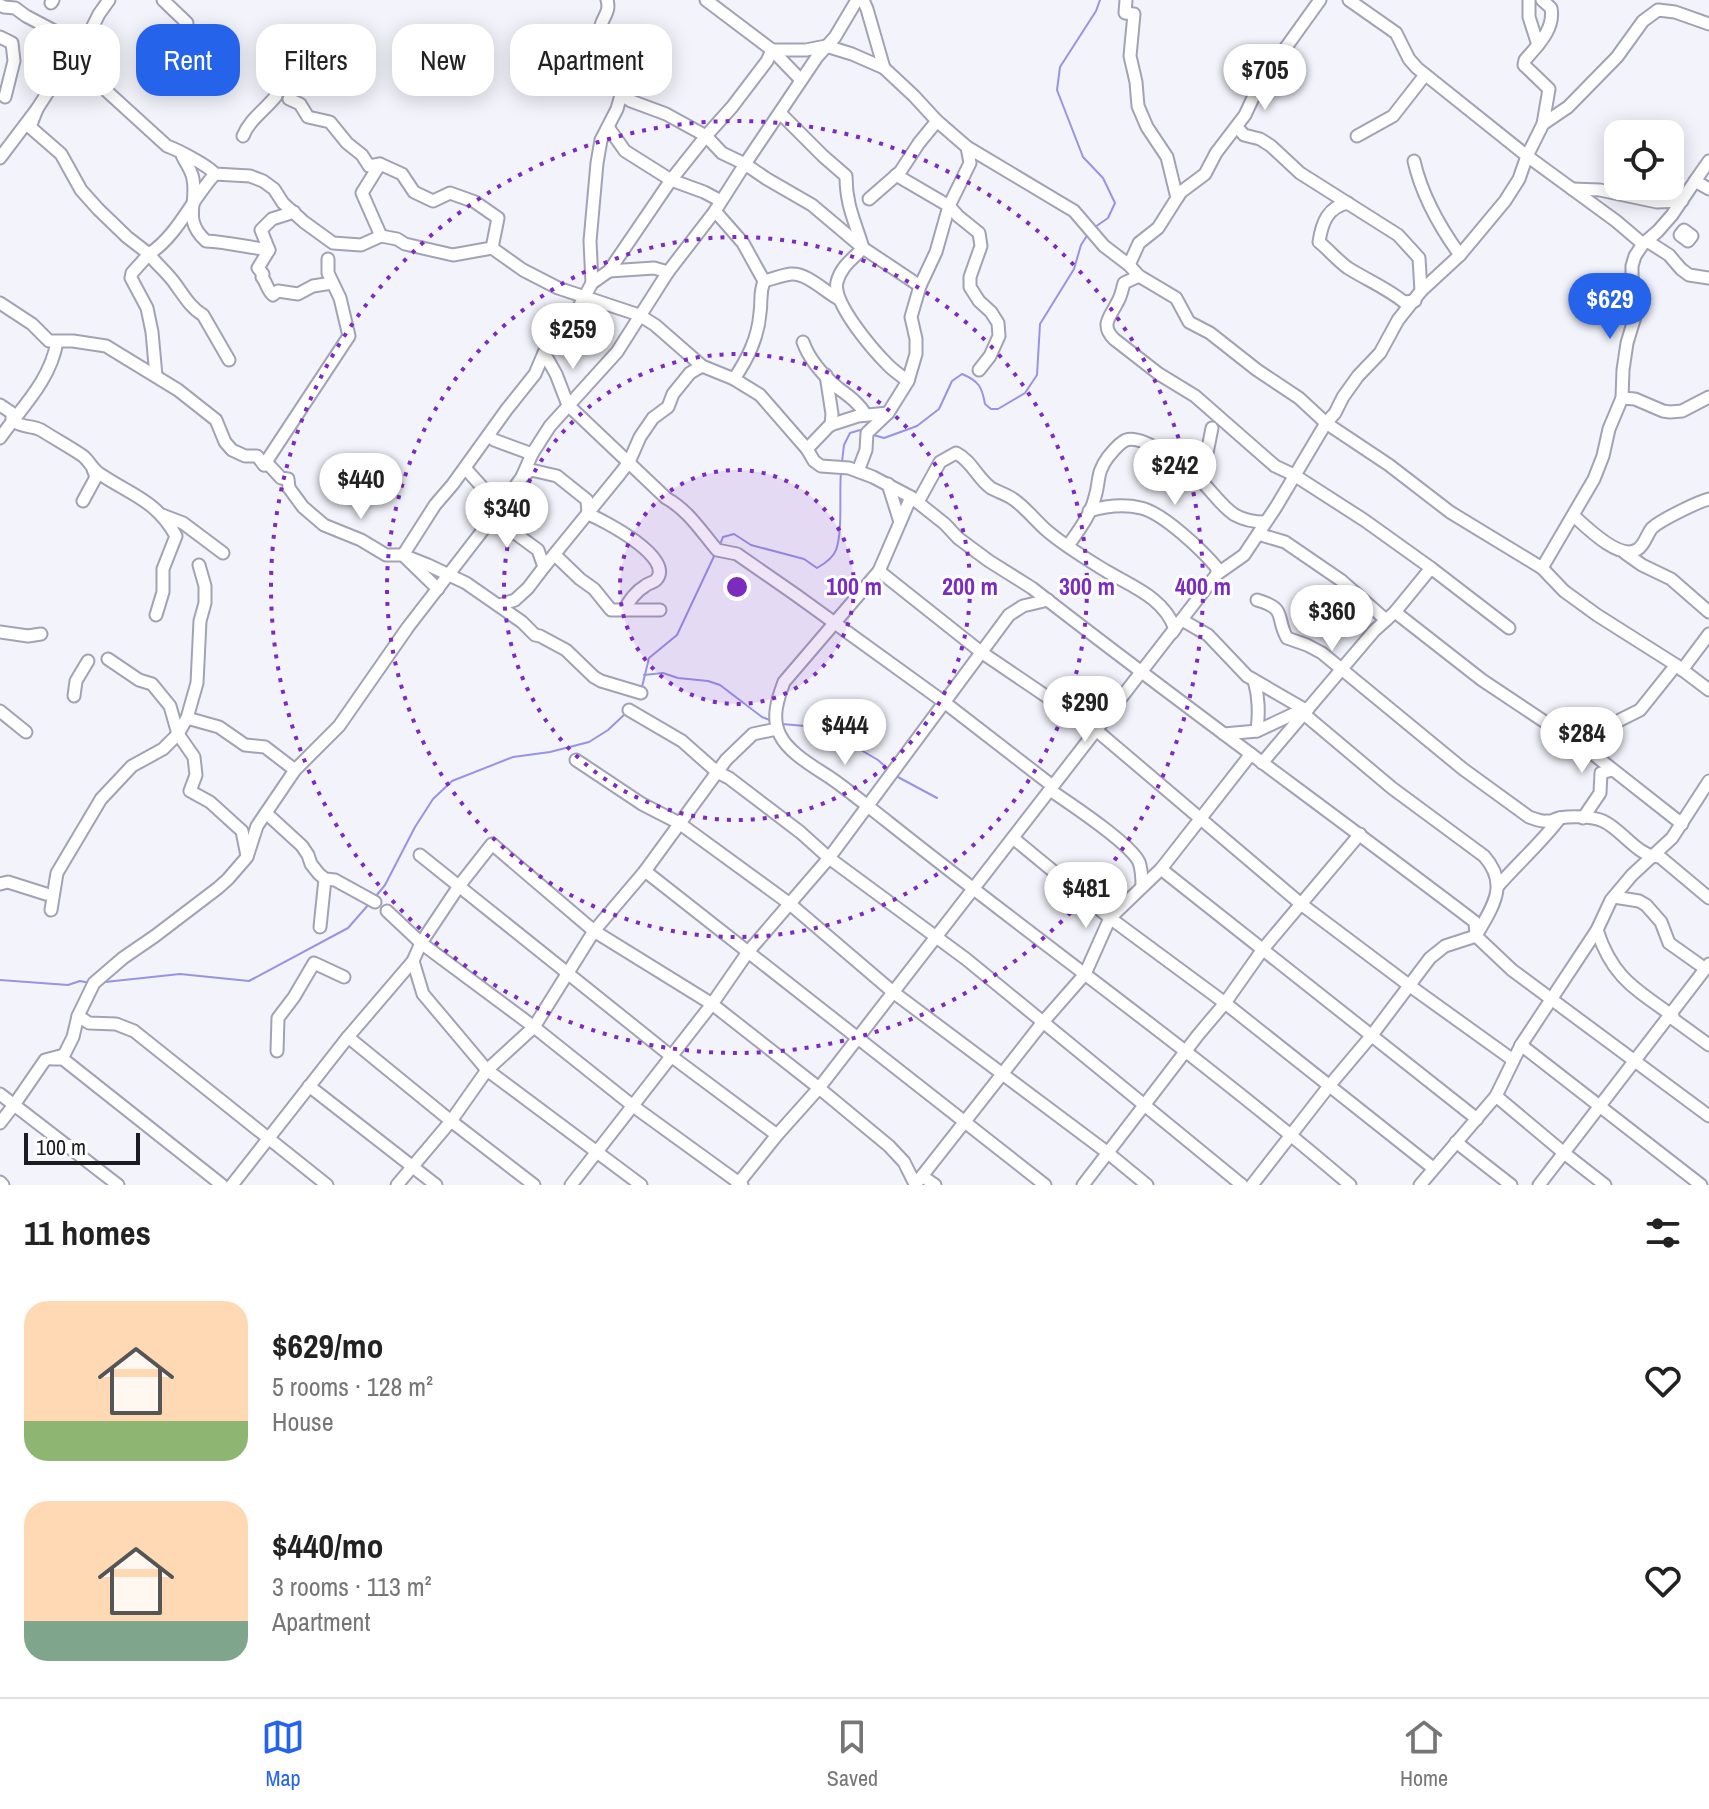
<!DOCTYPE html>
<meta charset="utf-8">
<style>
:root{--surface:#fff;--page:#f2f2f2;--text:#222;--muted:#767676;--line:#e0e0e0;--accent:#2563eb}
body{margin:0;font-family:"Archivo Narrow",sans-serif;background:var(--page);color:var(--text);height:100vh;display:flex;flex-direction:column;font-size:30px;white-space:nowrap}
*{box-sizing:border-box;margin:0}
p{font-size:26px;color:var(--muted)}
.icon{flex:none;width:44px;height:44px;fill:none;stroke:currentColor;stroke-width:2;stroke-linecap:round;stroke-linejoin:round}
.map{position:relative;height:1185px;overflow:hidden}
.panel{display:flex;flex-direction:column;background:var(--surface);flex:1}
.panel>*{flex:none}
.top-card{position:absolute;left:24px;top:24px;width:800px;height:72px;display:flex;gap:16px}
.tools{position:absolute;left:1604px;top:120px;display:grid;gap:16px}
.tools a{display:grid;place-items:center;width:80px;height:80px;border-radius:16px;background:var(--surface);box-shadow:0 4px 20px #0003;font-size:40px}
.scale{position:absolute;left:24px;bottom:20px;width:116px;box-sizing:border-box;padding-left:8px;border:4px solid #1b1b22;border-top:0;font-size:22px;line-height:28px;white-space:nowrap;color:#1b1b22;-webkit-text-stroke:6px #fff;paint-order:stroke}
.price{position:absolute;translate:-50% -68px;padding:0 18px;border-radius:28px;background:#fff;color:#222;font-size:26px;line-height:52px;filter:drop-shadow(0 2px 4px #0008)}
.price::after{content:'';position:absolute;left:50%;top:48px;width:24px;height:18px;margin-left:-12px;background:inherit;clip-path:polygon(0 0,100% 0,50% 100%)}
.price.current{background:var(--accent);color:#fff}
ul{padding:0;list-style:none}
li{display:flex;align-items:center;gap:24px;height:200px;padding:0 24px}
li span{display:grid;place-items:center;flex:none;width:224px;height:160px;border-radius:24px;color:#555}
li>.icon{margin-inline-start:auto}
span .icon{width:96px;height:96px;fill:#fffc;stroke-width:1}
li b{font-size:34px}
h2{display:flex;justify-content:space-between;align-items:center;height:96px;padding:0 24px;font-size:34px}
.chip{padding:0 28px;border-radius:24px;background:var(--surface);box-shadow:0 4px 20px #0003;font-size:28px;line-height:72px}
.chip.current{background:var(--accent);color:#fff}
.dock{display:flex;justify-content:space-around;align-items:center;height:112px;border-top:2px solid var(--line);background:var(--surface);font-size:22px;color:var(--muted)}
.dock a{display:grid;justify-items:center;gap:4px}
.dock .current{color:var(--accent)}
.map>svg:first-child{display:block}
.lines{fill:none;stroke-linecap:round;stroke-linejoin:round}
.stream{stroke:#9893e2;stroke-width:2}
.minor-casing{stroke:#a2a2b5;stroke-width:15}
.minor{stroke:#fff;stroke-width:11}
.ring{fill:none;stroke:#7b2cbf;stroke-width:4;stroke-dasharray:4 8}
.centre{fill:#7b2cbf;stroke:#fff;stroke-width:4}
.ring-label{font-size:24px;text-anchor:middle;font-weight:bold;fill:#7b2cbf;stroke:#fff;stroke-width:6;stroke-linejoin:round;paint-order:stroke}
</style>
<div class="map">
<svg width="1709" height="1185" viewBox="0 0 1709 1185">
<rect width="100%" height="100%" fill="#f3f3fc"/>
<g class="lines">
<g class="stream">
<polyline points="1095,227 1108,218 1115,203 1103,178 1083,157 1057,90 1060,67 1096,11 1100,0"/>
<path d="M870 434 884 438 917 426 939 409 952 381 962 374C979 381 982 387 985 404L991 409H998L1025 393 1037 375 1040 324 1074 269 1081 245 1088 234"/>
<polyline points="842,462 844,445 850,433 860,430 864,432"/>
<path d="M719 547 723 537 734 534 751 545 804 559 817 568C824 564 833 558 836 550 843 531 839 493 841 472"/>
<polyline points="644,675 663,673 678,678 708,681 720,685 762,717 772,721"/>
<polyline points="642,687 649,658 677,635 716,552"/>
<polyline points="782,724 805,726 824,735 844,740 878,760 888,769"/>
<polyline points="896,776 937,798"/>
<polyline points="376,896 385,885 415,827 433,799 452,781 513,757 550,752 589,742 608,730 626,713"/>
<polyline points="0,980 68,985 80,981 90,983"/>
<polyline points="105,982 180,974 249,981 348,928 369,904"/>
</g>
<defs>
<g id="minor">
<polyline points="163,0 187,23"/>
<polyline points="706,0 772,50 801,80"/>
<polyline points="863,0 867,9 884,68"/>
<polyline points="1126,0 1125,13 1134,14 1130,56 1136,82 1138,106 1147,127 1167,157 1177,198 1158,228 1139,243 1129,265"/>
<polyline points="1349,0 1396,33 1409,59 1417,68 1527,156 1616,221 1643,244"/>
<polyline points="1529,0 1529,17 1538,45"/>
<path d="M1542 0 1551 8C1555 29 1538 45 1525 60L1524 65 1549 89 1543 124"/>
<polyline points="51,3 53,0"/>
<polyline points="0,5 4,7 15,8 26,16 83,46"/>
<polyline points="0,37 12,43 14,61 5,97"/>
<path d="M75 54 77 64 167 146C178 150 209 166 215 174L250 176 263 181 274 189 283 203 304 222 333 243 361 245 381 236 397 239 405 244 453 255 492 248"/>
<polyline points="621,95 631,101 666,114 706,136 722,153 745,164 767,179 812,205 863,248 920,286"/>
<path d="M289 99 300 104 308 117 330 122 347 143 362 155 369 166 380 164 402 174 414 192 433 201 450 193 475 202 498 218 492 248 523 270 558 288 639 315 655 325 702 366 734 379 760 395 807 449 814 461 821 466 849 468 873 477 911 497 945 524 958 538 989 561 1032 588C1178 702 1328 810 1475 922L1476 936 1512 970 1709 1116"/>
<path d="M37 109 30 127 61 154 81 190 98 209 127 237 149 254C178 235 192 199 215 174"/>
<path d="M780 113 823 156 846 176C846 206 855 221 863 248 853 259 841 266 837 282 832 303 874 351 888 365 894 371 901 376 908 381"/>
<polyline points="608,127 625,151 671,180 704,192 721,201"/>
<polyline points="1237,127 1244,135 1260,139 1271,146 1300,173 1398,235 1419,258 1421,291"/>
<path d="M243 136C249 120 265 110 276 96"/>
<polyline points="1357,136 1393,116 1425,75"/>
<path d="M182 155C185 162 192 171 193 179 198 205 182 219 206 241 227 242 247 247 269 250"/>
<polyline points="0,158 37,109 59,75 83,46 99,14 109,0"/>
<path d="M1414 161C1422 196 1439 226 1460 255"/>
<polyline points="380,164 362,193 381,236"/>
<polyline points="896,175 949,206 958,216 979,233 981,246 970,277 970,287 979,301 991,312 998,323 999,336 990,356 979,370"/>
<polyline points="1695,181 1709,161"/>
<polyline points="1572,189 1600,190 1657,202 1682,201"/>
<polyline points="1177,198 1181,192 1205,174 1216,153 1245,115 1259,85 1320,0"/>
<polyline points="869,199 900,172 919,143 937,121"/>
<path d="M1348 203C1328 207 1322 222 1319 242 1329 250 1338 261 1348 268 1367 280 1387 288 1404 302L1415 301"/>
<path d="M715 211 743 243 764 281C759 295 762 299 760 313 758 338 748 358 734 379"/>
<path d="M294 212 272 219 261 230 269 250 258 268 263 274 262 277C267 283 267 290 273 295L278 291 298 294 313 286 332 283"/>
<polygon points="1684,230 1692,236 1688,241 1680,235"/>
<polyline points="1647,241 1669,255 1681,269 1689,275 1709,278"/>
<polyline points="609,271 654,268 668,272"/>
<path d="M1139 276 1124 283C1122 290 1121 297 1117 303 1110 317 1100 325 1114 339L1159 374 1195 396 1275 466 1294 475 1364 520 1431 568 1509 628"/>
<path d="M764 281C773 279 782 275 791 274 808 273 825 292 839 299"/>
<path d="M592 283 590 241 597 163 601 140 617 109 621 95C611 76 602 64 601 42 601 38 599 34 600 30 601 18 611 13 607 0"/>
<polyline points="0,303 32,324 49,341 73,341 106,346 178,390 216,420 225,442 232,450 245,456 257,456 264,465 269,465 281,478 288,479 289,488 303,507 324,525 361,540 386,555 403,555 428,565 466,583 522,622 535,635 540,636 566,650 594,677 601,681 641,693"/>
<path d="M803 342C809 359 824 376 838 388 849 396 859 403 866 415"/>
<path d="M544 353 556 374 568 405 666 498C688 510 701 531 717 550L737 554 796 595 944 702 1050 784"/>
<polyline points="826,375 832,414 831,425"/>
<path d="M156 376 152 332 147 308 131 278 132 273 149 254C157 265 168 273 176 285 184 296 191 308 203 315L229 360"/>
<polyline points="1622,398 1635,399 1663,411 1670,412 1682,411 1709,397"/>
<path d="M0 405 12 413V420C21 428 31 425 41 430 55 439 70 447 83 456 90 462 93 470 100 474 131 495 156 500 176 536L163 569V592L156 615"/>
<polyline points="489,436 494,440 532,454"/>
<path d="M0 438C22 407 50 381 57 342"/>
<polyline points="807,449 830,425 858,416 888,413"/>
<polyline points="264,465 349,336 340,298 328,273 328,259"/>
<polyline points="465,468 500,507"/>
<polyline points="858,471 866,450 867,433 888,413 908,381 916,354 916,339 911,317 920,286 936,252 949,206 970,163 967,147"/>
<polyline points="1194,475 1206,458 1212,428"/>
<polyline points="522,477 531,470 557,476 587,500 588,514"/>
<polyline points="888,484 900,522"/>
<path d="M911 497 879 571 784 682C778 698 771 718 780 735 789 754 818 769 835 781 853 794 870 808 888 822 1041 944 1201 1057 1350 1185"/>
<polyline points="83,501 96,477 93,469"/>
<path d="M918 502 940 462 956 453C972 461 977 478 991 488 998 492 1006 494 1013 499 1025 507 1034 519 1045 529 1063 545 1085 558 1106 571 1133 587 1164 598 1175 629L1172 633"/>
<path d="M1089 511C1106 506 1124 504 1141 508 1163 513 1202 550 1217 568V574"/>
<path d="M588 514C603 520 676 558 656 580 653 583 648 583 645 586 635 592 630 600 624 610"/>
<polyline points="162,515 183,523 223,553"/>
<path d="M1574 516C1586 527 1621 562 1638 549 1645 544 1647 534 1652 528 1661 520 1697 502 1709 499"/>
<polyline points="493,517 538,550 544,567"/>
<polyline points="1258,534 1285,542 1342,581 1386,620"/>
<path d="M1068 546C1078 531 1091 515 1095 497 1100 481 1096 473 1108 457 1113 451 1119 443 1126 440 1144 434 1187 468 1200 480 1212 491 1222 507 1235 515 1244 520 1255 522 1265 522"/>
<polyline points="1625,553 1642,565 1671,579 1709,612"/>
<polyline points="555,555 580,579 594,589 611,610 660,610"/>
<polyline points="1542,568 1594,479 1603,456 1609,429 1622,398 1623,370 1627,343 1637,310 1632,276 1632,266 1635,256 1643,244 1658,231 1672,215 1695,181 1709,189"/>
<polyline points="879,571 981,652 1096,730 1301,904 1410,986 1513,1060"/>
<polyline points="438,589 403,555 435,505 453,484 507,409 535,374 544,353 574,316 592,283 609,271 671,180 706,136 732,107 767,61 772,50 806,50 826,46 852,54 884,68 914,96 937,121 967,147 1074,211 1104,246 1129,265 1139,276 1176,298 1189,322 1210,333 1257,370 1299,398 1326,423 1389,465 1450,512 1542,568 1564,591 1597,615 1676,665 1709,690"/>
<path d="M1257 600C1288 609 1275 617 1287 638L1307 645 1322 653 1463 769 1529 817C1535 819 1541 822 1547 821 1555 821 1551 820 1559 818 1571 816 1592 816 1603 821 1623 830 1637 857 1660 857L1709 898"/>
<polyline points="500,605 515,600 528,588 544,567 619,475 629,462 640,437 653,418 668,407 673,394 690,373 702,366"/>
<polyline points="1395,612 1482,680 1593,754 1682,824"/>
<polyline points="1182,620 1208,635 1247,676 1304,709 1308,709"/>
<polyline points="0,632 28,636 41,634"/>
<polyline points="108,659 139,680 152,684 170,706 178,734 194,757 196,775 190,791 210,802 242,831 247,856"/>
<polyline points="1682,670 1709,634"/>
<path d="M1254 680C1259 698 1259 712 1257 731"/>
<polyline points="74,696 76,681 88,661"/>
<polyline points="629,710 682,741 717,772 729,778 800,832 829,858 966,959 1242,1185"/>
<polyline points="0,711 26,732"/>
<polyline points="187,718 219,727 245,745 265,747 295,770"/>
<polyline points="1224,734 1257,731 1304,709"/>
<polyline points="1575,742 1597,738 1620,720 1640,710 1676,665"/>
<polyline points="576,760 642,804 679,823 790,904 893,992 1108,1153 1147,1185"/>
<polyline points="1262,763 1374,631 1395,612 1431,568"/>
<path d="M1050 790C1069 803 1130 843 1139 862 1142 870 1142 878 1142 887"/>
<polyline points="266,813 302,846 308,855 311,864 319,874 325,879 335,880 375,902"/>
<polyline points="1583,818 1600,793 1601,773 1612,770"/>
<polyline points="1013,838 1110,918 1225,1003 1433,1168"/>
<polyline points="420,855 671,1056 777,1135"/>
<polyline points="1161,869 1477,1119"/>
<polyline points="645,871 1045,1185"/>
<polyline points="0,884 8,882 46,894"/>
<path d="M1498 886C1518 863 1542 842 1560 818"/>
<polyline points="1614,897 1639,901 1646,905 1661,922 1669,943 1700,965"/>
<polyline points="51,910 57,873 101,799 132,766 163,749 178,734 187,718 197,683 200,621 205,603 205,586 199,565"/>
<polyline points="387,911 421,943 534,1027 633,1106 742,1185"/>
<polyline points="320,927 325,879"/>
<path d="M1597 930C1612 977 1635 989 1673 1016"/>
<polyline points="413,961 423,994 487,1070 641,1185"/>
<polyline points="78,1016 89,1023 116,1024 134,1031 327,1185"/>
<polyline points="1669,1016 1709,1045"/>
<polyline points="348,1037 451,1121 534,1185"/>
<polyline points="1521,1045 1701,1185"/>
<polyline points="277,1051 278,1018 294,997 314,963 344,977"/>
<polyline points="53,1059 63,1059 222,1185"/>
<polyline points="309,1086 436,1185"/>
<polyline points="0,1094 118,1185"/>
<polyline points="1496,1096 1564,1153 1605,1185"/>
<polyline points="0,1123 14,1105 45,1060 64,1055 73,1037 78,1016 94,983 123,958 155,936 218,888 228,879 247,857 257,826 295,770 339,726 408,627 493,517 522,477 532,454 550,426 617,352 668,272 715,211 745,164 817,57 835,37 857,0"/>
<polyline points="1456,1142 1511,1185"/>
<polyline points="922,1176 935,1185"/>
<polyline points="0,1182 3,1185"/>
<polyline points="232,1185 348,1037 413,961 421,943 459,886 492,844 594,931 712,1004 819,1088 889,1146 904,1162 915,1184"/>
<polyline points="397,1185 451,1121 487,1070 534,1027 594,931 645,871 726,760 753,734 777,729"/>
<polyline points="571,1185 712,1004 748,952 829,858 1009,615 1023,606 1048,600"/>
<polyline points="737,1185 777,1135 819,1088 1217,574 1244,555 1276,507 1326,423 1335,413 1343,397 1358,376 1380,353 1398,320 1421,291 1460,255 1505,201 1519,179 1527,156 1543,124 1568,107 1617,57 1643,21 1658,10 1675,12 1709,24"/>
<polyline points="915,1185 1043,1022 1085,974 1110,918 1161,869 1251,754"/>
<polyline points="1083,1185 1198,1035 1225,1003 1263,949 1360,834"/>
<path d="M1252 1185 1329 1086 1372 1035 1430 958 1445 946 1476 936C1492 907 1510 885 1484 856L1392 788 1304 714"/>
<polyline points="1420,1185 1496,1096 1521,1045 1597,930 1611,900 1632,875 1672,838 1709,781"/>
<polyline points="1539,1185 1709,964"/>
</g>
</defs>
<use href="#minor" class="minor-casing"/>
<use href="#minor" class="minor"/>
</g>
<circle cx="737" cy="587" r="117" fill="#7b2cbf" fill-opacity=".12"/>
<g class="ring">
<circle cx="737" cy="587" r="117"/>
<circle cx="737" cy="587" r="233"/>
<circle cx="737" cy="587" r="350"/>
<circle cx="737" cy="587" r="466"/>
</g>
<circle cx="737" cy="587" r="12" class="centre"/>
<g class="ring-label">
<text x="854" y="595">100 m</text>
<text x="970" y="595">200 m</text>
<text x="1087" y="595">300 m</text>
<text x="1203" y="595">400 m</text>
</g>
</svg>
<div class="tools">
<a><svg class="icon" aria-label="locate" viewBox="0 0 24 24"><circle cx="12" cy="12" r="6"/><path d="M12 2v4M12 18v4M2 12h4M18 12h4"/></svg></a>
</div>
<div class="scale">100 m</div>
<b class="price" style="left:1265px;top:112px">$705</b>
<b class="price current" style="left:1610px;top:341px">$629</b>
<b class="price" style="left:573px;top:371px">$259</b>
<b class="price" style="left:1175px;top:507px">$242</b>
<b class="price" style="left:361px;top:521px">$440</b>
<b class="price" style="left:507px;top:550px">$340</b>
<b class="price" style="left:1332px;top:653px">$360</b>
<b class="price" style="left:1085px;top:744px">$290</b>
<b class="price" style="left:845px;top:767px">$444</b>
<b class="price" style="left:1582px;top:775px">$284</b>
<b class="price" style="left:1086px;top:930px">$481</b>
<div class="top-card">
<a class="chip">Buy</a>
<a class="chip current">Rent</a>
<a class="chip">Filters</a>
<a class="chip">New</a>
<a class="chip">Apartment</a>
</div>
</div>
<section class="panel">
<h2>11 homes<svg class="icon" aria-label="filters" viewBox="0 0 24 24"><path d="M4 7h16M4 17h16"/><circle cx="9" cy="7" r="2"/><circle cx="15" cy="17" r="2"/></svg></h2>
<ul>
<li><span style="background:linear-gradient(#ffd9b3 75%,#8fb573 0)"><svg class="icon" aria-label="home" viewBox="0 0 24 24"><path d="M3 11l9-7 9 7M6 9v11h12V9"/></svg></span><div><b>$629/mo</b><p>5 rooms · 128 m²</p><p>House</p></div><svg class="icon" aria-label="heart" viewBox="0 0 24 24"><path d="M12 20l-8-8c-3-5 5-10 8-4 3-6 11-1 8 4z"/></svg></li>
<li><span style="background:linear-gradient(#ffd9b3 75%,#7fa58c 0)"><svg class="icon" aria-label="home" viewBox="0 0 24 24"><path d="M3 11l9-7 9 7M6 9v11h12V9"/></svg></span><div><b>$440/mo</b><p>3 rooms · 113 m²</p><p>Apartment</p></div><svg class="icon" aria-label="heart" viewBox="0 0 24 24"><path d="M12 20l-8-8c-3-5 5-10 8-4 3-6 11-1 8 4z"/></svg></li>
</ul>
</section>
<nav class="dock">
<a class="current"><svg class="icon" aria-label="map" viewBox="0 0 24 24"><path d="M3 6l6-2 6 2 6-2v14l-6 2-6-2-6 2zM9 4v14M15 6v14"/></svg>Map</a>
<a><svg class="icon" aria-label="saved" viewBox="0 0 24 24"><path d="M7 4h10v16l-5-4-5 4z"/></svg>Saved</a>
<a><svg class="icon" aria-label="home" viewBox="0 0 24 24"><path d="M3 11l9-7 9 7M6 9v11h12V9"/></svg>Home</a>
</nav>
